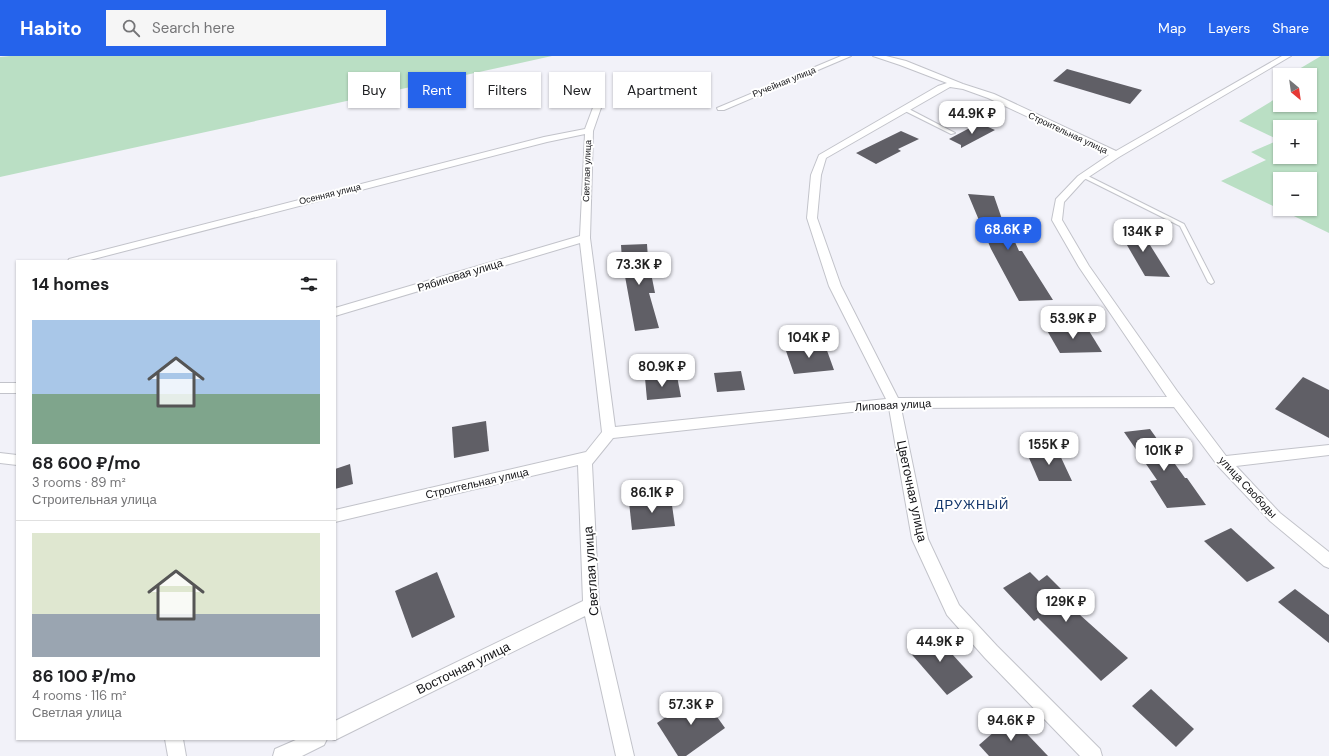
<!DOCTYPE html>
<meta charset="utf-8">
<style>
:root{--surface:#fff;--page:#f6f6f6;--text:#202124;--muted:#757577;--line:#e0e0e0;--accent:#2563eb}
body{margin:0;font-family:"DM Sans",sans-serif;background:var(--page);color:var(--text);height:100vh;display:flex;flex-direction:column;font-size:15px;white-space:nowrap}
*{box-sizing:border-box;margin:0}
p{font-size:13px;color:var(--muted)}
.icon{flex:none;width:22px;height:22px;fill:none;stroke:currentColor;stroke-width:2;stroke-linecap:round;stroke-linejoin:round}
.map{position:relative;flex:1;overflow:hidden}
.sheet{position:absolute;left:16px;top:204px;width:320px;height:480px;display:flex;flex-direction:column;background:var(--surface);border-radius:0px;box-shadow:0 1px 3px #0004}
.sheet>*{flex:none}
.guide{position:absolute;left:348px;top:16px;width:380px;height:36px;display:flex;gap:8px}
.needle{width:26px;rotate:151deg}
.tools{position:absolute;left:1273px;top:12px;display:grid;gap:8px}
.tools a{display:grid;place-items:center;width:44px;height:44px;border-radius:0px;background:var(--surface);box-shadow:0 1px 3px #0004;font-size:20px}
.price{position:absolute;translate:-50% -34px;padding:0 9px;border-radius:8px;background:#fff;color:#222;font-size:13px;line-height:26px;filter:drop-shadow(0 1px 2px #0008)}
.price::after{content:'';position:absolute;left:50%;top:24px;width:12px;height:9px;margin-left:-6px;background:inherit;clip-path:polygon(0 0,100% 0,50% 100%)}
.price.active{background:var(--accent);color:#fff}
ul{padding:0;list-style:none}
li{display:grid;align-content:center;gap:8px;height:212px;padding:0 16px}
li+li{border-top:1px solid var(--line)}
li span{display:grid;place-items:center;height:124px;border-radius:0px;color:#555}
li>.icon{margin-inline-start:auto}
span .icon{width:72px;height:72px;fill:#fffc;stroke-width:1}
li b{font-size:17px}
h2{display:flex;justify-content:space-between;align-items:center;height:48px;padding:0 16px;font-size:17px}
.tag{padding:0 14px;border-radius:0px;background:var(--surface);box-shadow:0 1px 3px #0004;font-size:14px;line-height:36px}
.tag.active{background:var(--accent);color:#fff}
header{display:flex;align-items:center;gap:24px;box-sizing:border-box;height:56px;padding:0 20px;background:var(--accent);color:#fff}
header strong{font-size:19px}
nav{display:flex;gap:22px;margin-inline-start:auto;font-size:14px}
.search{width:280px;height:36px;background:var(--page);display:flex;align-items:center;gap:10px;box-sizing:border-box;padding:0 14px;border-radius:0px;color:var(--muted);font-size:15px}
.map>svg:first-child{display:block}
.green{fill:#badfc4;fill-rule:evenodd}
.building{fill:#605f66}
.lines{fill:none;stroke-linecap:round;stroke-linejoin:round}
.service-casing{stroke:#c2c3ca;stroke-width:2}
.minor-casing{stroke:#c2c3ca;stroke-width:2}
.service{fill:#fff;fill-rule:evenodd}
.minor{fill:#fff;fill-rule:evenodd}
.labels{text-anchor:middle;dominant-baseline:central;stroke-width:4;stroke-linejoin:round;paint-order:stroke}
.far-street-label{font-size:9px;fill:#121215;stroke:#fff}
.street-label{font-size:11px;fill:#121215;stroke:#fff}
.near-street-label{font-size:13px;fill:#121215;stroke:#fff}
.quarter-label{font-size:13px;letter-spacing:1px;fill:#13366b;stroke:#fff}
</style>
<header>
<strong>Habito</strong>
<div class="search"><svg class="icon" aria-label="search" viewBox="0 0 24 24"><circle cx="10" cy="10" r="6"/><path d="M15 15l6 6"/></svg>Search here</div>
<nav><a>Map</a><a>Layers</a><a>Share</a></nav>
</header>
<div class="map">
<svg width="1329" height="700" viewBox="0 0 1329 700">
<rect width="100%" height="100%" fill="#f2f2f9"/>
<g class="green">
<polygon points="10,0 552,0 0,121 0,1"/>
<path d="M1321 0H1329V177L1221 125 1266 104 1251 96 1279 84 1239 65 1280 40V49H1310V19H1289ZM1280 71H1310V101H1280ZM1280 123H1310V153H1280Z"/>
</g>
<g class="building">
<polygon points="1067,13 1142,34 1130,48 1053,25"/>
<polygon points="979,67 995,74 961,92 961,89 949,83"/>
<polygon points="901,75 919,83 898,93 901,95 876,108 856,97"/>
<polygon points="968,138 994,140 1003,166 1006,166 1019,195 1022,195 1053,244 1019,245 991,193"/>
<polygon points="1117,172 1140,173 1170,221 1145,220"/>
<polygon points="647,188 649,217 651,217 655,237 649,237 659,272 635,275 622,204 621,189"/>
<polygon points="1086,270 1102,296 1060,297 1045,271"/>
<polygon points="825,289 834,314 794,318 785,292"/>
<polygon points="741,315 745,334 717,336 714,317"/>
<polygon points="677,320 681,341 647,344 645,322"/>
<polygon points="1303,321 1329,334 1329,382 1275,353"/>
<polygon points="486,365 489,395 454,402 452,371"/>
<polygon points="1150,373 1185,422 1187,422 1206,449 1167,452 1150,425 1157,424 1124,376"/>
<polygon points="1026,395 1058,395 1072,425 1039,425"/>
<polygon points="350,408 353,428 335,433 335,413"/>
<polygon points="671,442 675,470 632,474 629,446"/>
<polygon points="1231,472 1275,512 1247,526 1204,485"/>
<polygon points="437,516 455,561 412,582 395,535"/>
<polygon points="1030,516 1039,525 1047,519 1075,547 1070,550 1128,602 1101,625 1038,562 1034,565 1003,532"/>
<polygon points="1295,533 1329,559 1329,587 1278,546"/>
<polygon points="932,576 973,621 947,639 907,593"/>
<polygon points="1151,633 1194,673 1176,691 1132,650"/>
<polygon points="700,637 725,672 686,700 678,700 657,667"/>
<polygon points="1011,661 1048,700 989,700 979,689"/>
</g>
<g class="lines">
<defs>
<g id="service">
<polygon points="903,52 907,52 955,77 951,78 903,54"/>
<polygon points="1084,118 1184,168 1214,226 1213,227 1211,228 1208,226 1180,170 1082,121 1082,119"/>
</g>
<g id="minor">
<polygon points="841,0 851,0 724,54 718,54 717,52"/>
<path d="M873 0H886L906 5 963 28 994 38 1116 95 1282 0H1291L1119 101 1084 124 1064 146 1062 164 1089 210 1177 335 1226 400 1329 389V399L1236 410 1280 457 1329 496V512L1324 510 1270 465 1218 410 1174 351 901 352 928 483 959 549 997 590 1100 693 1102 700H1080L985 602 947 559 912 483 889 352 613 382 592 408 599 549 634 700H616L585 560 341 681 335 684 332 683H335V665L583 545 578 409 335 466V454L586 396 602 376 580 187 335 260V252L580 180 585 78 547 86 86 205H68L69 203 544 81 585 73 594 49 598 47 602 49 593 75 590 182 615 371 886 343 829 230 807 162 811 119 819 99 938 30 947 27 900 9ZM950 31 963 33 988 42 1109 99 1078 120 1056 143 1052 164 1079 211 1167 341 898 342 841 230 817 162 821 119 826 102Z"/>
<rect x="0" y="327" width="17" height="10"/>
<polygon points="0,397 17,399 17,409 0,407"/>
<polygon points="165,683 183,683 186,700 168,700"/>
<polygon points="298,683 327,683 324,689 302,700 273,700 275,693"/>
</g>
</defs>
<use href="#service" class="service-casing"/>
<use href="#minor" class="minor-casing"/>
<use href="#service" class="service"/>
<use href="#minor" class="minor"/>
</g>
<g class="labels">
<g class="far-street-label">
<text transform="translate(784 26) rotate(-22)">Ручейная улица</text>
<text transform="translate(1068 77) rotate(25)">Строительная улица</text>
<text transform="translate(587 115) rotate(-88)">Светлая улица</text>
<text transform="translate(330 138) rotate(-14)">Осенняя улица</text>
</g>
<g class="street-label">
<text transform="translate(460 219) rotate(-17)">Рябиновая улица</text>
<text transform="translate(893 349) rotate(-3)">Липовая улица</text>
<text transform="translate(477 427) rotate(-13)">Строительная улица</text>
<text transform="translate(1248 431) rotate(47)">улица Свободы</text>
</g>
<g class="near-street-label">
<text transform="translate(912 435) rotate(78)">Цветочная улица</text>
<text transform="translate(591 515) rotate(-94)">Светлая улица</text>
<text transform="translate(463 612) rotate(-26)">Восточная улица</text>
</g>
<g class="quarter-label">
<text x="972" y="448">ДРУЖНЫЙ</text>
</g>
</g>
</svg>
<div class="tools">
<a><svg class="needle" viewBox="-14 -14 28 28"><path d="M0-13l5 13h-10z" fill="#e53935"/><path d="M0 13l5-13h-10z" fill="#757577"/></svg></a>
<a>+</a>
<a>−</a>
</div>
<b class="price" style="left:972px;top:79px">44.9K ₽</b>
<b class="price active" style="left:1008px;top:195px">68.6K ₽</b>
<b class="price" style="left:1143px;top:197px">134K ₽</b>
<b class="price" style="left:639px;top:230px">73.3K ₽</b>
<b class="price" style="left:1073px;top:284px">53.9K ₽</b>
<b class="price" style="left:809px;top:303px">104K ₽</b>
<b class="price" style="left:662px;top:332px">80.9K ₽</b>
<b class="price" style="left:1049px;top:410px">155K ₽</b>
<b class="price" style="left:1164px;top:416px">101K ₽</b>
<b class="price" style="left:652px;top:458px">86.1K ₽</b>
<b class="price" style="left:1066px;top:567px">129K ₽</b>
<b class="price" style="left:940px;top:607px">44.9K ₽</b>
<b class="price" style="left:691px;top:670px">57.3K ₽</b>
<b class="price" style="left:1011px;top:686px">94.6K ₽</b>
<div class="guide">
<a class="tag">Buy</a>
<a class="tag active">Rent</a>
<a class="tag">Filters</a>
<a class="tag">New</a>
<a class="tag">Apartment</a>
</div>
<section class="sheet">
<h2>14 homes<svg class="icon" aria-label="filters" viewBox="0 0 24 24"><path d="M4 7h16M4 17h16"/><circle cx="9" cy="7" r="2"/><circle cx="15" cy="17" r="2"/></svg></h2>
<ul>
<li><span style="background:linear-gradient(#a9c7e8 60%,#7fa58c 0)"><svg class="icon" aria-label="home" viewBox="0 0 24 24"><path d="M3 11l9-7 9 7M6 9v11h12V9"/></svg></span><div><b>68 600 ₽/mo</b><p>3 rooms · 89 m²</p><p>Строительная улица</p></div></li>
<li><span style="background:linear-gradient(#dfe7d0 65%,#9aa5b1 0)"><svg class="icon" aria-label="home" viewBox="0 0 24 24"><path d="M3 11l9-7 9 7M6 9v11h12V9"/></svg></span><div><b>86 100 ₽/mo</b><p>4 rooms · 116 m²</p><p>Светлая улица</p></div></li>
</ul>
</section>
</div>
